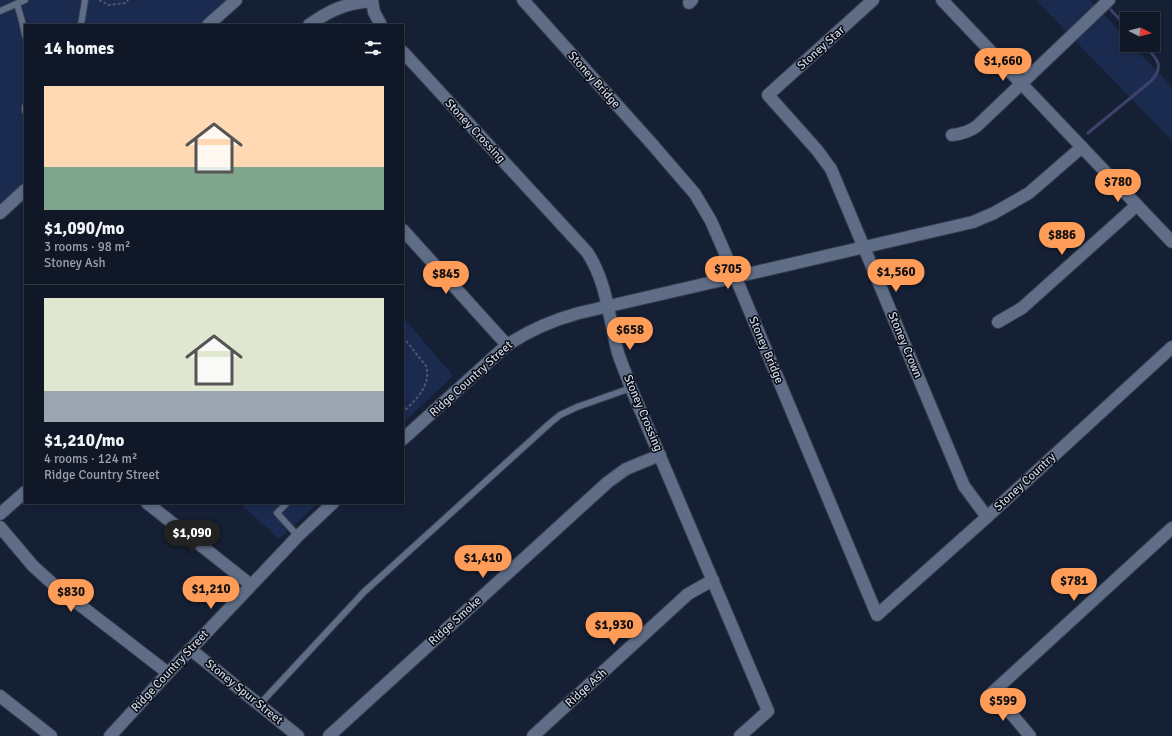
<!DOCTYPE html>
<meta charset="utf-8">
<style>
:root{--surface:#101828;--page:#192130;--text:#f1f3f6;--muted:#9ca0a8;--line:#303745;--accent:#fe9c58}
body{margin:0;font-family:Signika,sans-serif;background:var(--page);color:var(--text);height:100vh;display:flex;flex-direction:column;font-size:15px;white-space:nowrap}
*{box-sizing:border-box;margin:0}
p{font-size:13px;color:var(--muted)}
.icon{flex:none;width:22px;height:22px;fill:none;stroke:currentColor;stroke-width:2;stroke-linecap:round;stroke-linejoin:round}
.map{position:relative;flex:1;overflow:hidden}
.panel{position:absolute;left:24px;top:24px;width:380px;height:480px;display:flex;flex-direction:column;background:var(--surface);border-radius:0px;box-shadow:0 2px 6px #0003,0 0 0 1px var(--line)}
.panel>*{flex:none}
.needle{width:26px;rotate:96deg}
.buttons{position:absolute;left:1120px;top:12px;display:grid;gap:8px}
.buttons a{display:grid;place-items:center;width:40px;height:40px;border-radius:0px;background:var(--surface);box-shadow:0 2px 6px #0003,0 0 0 1px var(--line);font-size:20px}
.price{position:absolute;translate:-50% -34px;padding:0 9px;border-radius:14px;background:var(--accent);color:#111;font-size:13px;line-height:26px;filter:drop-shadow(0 1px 2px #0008)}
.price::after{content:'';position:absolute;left:50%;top:24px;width:12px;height:9px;margin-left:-6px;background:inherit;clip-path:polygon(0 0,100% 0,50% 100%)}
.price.on{background:#222;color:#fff}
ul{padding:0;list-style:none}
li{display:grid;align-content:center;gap:8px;height:212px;padding:0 20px}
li+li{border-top:1px solid var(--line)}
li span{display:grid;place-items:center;height:124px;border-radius:0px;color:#555}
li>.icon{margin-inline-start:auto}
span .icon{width:72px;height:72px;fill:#fffc;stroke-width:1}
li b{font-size:17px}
h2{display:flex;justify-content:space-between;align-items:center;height:48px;padding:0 20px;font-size:17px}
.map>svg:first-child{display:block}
.green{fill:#1b2b4f}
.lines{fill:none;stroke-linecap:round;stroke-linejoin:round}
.stream{stroke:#3d426b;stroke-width:3}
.lane-casing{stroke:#373d4f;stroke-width:8}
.street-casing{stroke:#373d4f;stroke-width:14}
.path{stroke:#4e586b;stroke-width:2;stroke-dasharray:3 2;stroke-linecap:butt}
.lane{stroke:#5f6d87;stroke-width:6}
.street{stroke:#5f6d87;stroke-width:12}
.labels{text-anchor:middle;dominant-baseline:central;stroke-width:3;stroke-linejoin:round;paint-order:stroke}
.street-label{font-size:12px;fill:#cbd2e1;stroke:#060a13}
</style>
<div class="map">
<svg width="1172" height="736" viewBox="0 0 1172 736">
<rect width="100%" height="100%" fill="#152035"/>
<g class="green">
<polygon points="0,0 230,0 202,25 25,25 25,184 0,206"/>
<polygon points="1036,0 1090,0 1127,39 1127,45 1132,45 1172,87 1172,141"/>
<polygon points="403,317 453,376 403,423"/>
<polygon points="240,503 318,503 279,539"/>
</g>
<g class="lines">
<g class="stream">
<polyline points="1111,10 1127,27"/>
<path d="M1088 133 1151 81C1166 65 1156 58 1144 45"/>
</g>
<defs>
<g id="lane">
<polyline points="17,4 22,21 25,36"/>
<polyline points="0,11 25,0"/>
<polyline points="81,25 85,0"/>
<polyline points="25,107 25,111"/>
<polyline points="287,503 277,513 298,536"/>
<polyline points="260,704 364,592 549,424 560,415 577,407 631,388"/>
</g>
<g id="street">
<polyline points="372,0 374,12 381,25"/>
<polyline points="523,0 652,144 695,194 711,221 735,276 877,615 987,517 1172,347"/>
<polyline points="873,0 768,95 817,150 831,169 964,486 987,517"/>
<polyline points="942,0 1172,242"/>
<polyline points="689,3 692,0"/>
<polyline points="208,25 236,0"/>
<path d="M309 25C330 10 346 3 372 1"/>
<path d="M403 52 587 252C607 282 609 319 618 353 622 365 627 376 631 388L768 711 740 736"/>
<path d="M952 135C962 134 969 132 977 126L1109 0"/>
<polyline points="0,213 25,190"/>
<polyline points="403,230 507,345"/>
<polyline points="998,322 1022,308 1137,205"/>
<path d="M403 439 507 345C530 330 553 320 579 313L973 222 994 213 1029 193 1082 147"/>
<polyline points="147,503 251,585"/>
<polyline points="0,514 25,492"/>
<polyline points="0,527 33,566 54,585 168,673"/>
<polyline points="190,649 298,736"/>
<polyline points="0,696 51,736"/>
<polyline points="110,736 168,673 298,536 333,503"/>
<polyline points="329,736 608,482 626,469 660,455"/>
<polyline points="533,736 688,594 713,580"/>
<polyline points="1030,736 993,692 1172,528"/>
</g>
</defs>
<use href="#lane" class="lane-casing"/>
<use href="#street" class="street-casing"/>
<g class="path">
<polyline points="99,0 109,5 126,3 128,0"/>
<path d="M403 337 426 366C432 385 415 401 403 412"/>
</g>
<use href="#lane" class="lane"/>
<use href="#street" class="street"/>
</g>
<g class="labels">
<g class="street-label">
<text transform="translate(821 48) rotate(-42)">Stoney Star</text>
<text transform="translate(594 80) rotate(48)">Stoney Bridge</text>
<text transform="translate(475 131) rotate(47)">Stoney Crossing</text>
<text transform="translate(905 345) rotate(67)">Stoney Crown</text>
<text transform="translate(766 350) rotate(67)">Stoney Bridge</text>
<text transform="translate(471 379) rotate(-42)">Ridge Country Street</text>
<text transform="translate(643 413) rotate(67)">Stoney Crossing</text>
<text transform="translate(1025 482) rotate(-43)">Stoney Country</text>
<text transform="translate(455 621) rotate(-42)">Ridge Smoke</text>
<text transform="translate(170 671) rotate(-47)">Ridge Country Street</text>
<text transform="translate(586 688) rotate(-42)">Ridge Ash</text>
<text transform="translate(244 692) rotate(39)">Stoney Spur Street</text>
</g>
</g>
</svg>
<div class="buttons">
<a><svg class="needle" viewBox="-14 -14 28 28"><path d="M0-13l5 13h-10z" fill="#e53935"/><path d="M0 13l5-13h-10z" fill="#9ca0a8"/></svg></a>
</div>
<b class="price" style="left:1003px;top:82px">$1,660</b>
<b class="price" style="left:1118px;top:203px">$780</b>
<b class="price" style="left:1062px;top:256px">$886</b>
<b class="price" style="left:728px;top:290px">$705</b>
<b class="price" style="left:896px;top:293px">$1,560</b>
<b class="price" style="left:446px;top:295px">$845</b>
<b class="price" style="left:630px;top:351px">$658</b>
<b class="price on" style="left:192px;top:554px">$1,090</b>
<b class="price" style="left:483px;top:579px">$1,410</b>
<b class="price" style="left:1074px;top:602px">$781</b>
<b class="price" style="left:211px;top:610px">$1,210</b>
<b class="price" style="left:71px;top:613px">$830</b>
<b class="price" style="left:614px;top:646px">$1,930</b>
<b class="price" style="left:1003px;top:722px">$599</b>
<section class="panel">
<h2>14 homes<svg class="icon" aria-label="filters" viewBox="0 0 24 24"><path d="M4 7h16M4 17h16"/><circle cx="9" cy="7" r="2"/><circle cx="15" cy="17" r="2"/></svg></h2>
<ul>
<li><span style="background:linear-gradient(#ffd9b3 65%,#7fa58c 0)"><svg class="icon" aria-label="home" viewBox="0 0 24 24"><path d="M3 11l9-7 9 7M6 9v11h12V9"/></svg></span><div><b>$1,090/mo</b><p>3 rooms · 98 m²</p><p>Stoney Ash</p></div></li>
<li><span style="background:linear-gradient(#dfe7d0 75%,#9aa5b1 0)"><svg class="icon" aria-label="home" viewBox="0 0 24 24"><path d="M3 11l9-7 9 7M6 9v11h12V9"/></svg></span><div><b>$1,210/mo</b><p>4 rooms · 124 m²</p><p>Ridge Country Street</p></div></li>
</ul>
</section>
</div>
